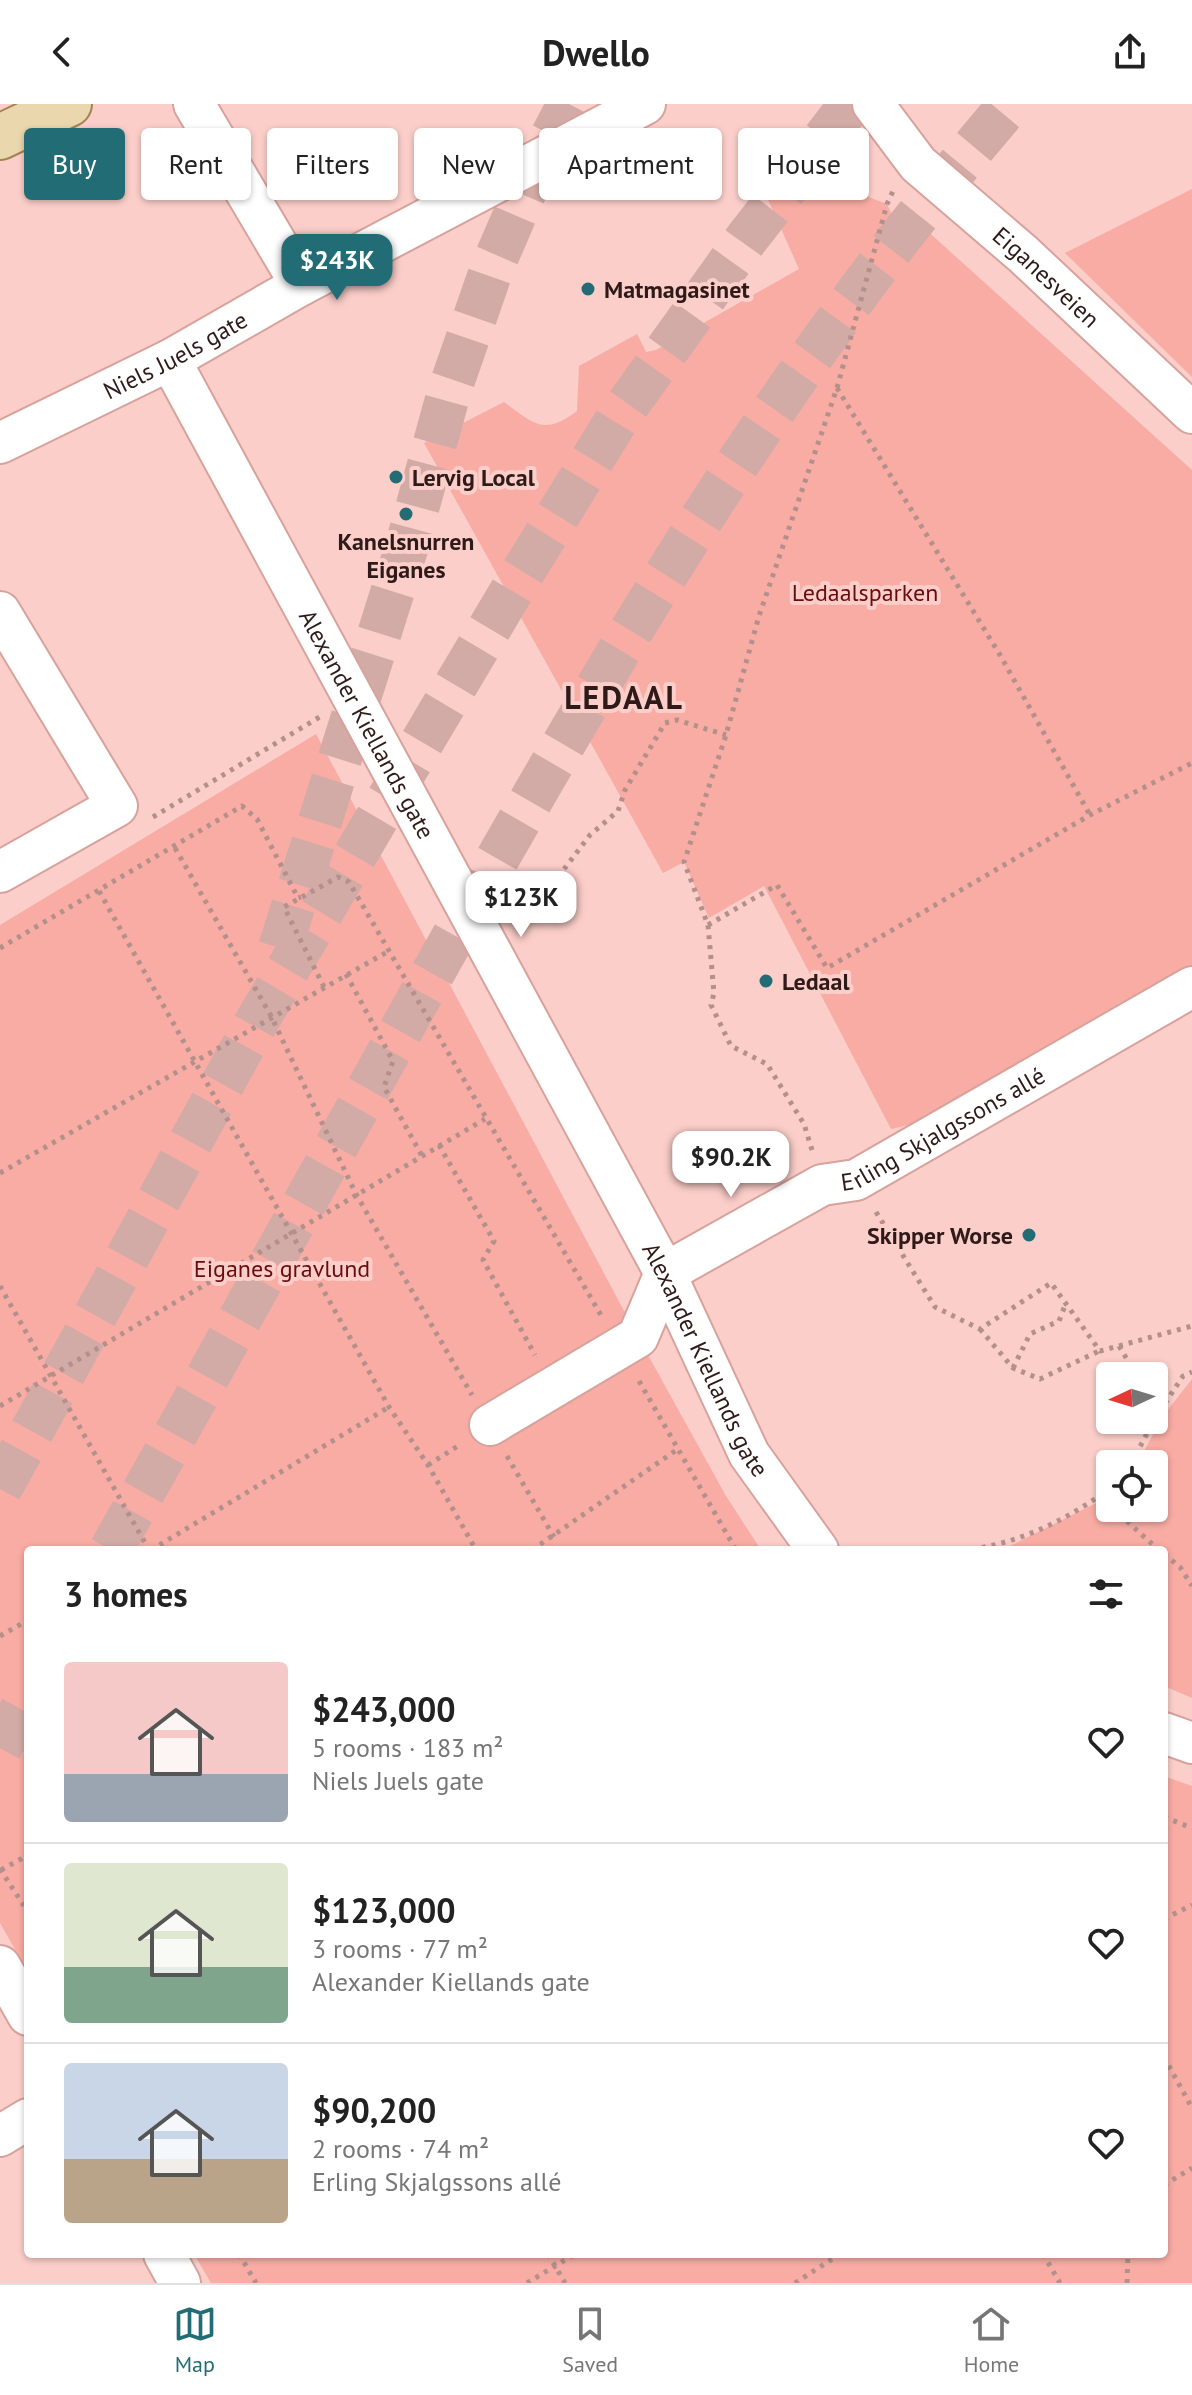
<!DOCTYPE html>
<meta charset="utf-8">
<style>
:root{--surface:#fff;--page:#f2f2f2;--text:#222;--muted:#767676;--line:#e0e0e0;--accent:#226c75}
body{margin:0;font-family:"PT Sans",sans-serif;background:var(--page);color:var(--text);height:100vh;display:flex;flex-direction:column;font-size:30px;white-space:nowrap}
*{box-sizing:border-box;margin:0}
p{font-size:26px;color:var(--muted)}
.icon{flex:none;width:44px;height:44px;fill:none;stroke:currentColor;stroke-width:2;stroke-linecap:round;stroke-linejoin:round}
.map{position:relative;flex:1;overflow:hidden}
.drawer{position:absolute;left:24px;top:1442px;width:1144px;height:712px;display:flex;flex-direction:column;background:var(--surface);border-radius:8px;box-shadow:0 2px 6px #0004}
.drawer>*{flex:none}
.banner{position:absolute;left:24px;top:24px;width:1144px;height:72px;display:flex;gap:16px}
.needle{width:52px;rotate:266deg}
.tools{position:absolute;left:1096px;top:1258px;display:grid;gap:16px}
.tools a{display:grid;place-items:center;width:72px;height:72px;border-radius:8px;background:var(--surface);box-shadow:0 2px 6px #0004;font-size:40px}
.price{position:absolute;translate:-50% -68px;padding:0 18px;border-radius:16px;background:#fff;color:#222;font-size:26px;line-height:52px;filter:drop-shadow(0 2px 4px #0008)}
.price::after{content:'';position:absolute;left:50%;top:48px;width:24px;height:18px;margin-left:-12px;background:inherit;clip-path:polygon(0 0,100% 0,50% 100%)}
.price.on{background:var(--accent);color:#fff}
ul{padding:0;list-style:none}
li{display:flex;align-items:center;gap:24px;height:200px;padding:0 40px}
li+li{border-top:2px solid var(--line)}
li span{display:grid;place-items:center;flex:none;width:224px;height:160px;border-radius:8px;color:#555}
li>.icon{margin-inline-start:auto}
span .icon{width:96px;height:96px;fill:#fffc;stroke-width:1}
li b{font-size:34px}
h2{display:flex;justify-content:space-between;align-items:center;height:96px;padding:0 40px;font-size:34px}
.pill{padding:0 28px;border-radius:8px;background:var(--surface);box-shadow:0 2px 6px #0004;font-size:28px;line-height:72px}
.pill.on{background:var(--accent);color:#fff}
header{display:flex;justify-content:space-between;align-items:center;height:104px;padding:0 40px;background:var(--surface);font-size:36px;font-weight:800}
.menu{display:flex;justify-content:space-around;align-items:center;height:112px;border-top:2px solid var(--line);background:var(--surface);font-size:22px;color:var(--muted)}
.menu a{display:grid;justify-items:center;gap:4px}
.menu .on{color:var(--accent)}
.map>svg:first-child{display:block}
.green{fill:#f8aca3}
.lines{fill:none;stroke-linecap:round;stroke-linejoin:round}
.highway-tunnel{stroke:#d2aaa6;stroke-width:44;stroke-dasharray:44 22;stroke-linecap:butt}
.minor-casing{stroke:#d8a29c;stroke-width:44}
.major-casing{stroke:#9f8455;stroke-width:48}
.path{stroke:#b4908c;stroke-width:5;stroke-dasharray:4 6;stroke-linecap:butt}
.minor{stroke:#fff;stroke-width:40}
.major{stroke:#ead7ad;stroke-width:44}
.poi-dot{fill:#226c75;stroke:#fbcec9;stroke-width:3}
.labels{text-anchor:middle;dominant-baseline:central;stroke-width:8;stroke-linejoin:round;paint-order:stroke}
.street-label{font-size:24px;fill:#2e1a18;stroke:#fbcec9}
.poi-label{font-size:24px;font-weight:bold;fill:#2e1a18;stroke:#fbcec9;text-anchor:start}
.park-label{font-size:24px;fill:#6a0c0e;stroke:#fbcec9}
.district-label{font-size:32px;font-weight:bold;letter-spacing:2px;fill:#2e1a18;stroke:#fbcec9}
</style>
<header><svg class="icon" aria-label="back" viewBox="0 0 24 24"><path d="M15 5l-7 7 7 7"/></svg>Dwello<svg class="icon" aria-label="share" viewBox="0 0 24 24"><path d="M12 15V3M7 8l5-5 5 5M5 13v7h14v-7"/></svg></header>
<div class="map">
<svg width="1192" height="2179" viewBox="0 0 1192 2179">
<rect width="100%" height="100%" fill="#fbcec9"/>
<g class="green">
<path d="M855 37 860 57 858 89 887 100 892 111 923 123 1192 366V861L934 1015 891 1025 764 782 709 814 684 758 663 769 424 339 504 298C534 320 544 332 577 307L579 262 637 230 646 248 656 246 799 165 765 89Z"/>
<polygon points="1192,85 1192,273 1065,149"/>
<polygon points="316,630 638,1233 726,1392 761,1446 28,1446 28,1868 0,1819 0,821"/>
<polygon points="1192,1275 1192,1594 1164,1582 1164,1446 1002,1446 1110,1392 1110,1404 1154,1404 1154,1360 1137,1360 1163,1312"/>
<polygon points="1164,1672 1192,1682 1192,2179 211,2179 194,2150 1164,2150"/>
</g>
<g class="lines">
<g class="highway-tunnel">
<polyline points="280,844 406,445 449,288 492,164 532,71 569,0"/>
<polyline points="0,1385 257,917 515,481 616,317 747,134 851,0"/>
<path d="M111 1446C214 1261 317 1077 420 892 554 653 690 414 854 194 903 127 956 64 1010 0"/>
<polyline points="0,1644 28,1594"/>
</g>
<defs>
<g id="minor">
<polyline points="194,0 301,181"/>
<path id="s1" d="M873 0 918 60 1023 150 1192 309"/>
<path id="s2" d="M170 256 665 1169 749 1350 818 1446"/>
<path id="s3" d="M0 339 170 256 301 181 645 0"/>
<polyline points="0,508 117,702 0,768"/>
<path id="s4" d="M490 1321 638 1233 665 1169 822 1081 856 1076 1192 883"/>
<polyline points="1164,1629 1192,1639"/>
<polyline points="0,1862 28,1911"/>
<polyline points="0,2032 28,2015"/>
<polyline points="164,2150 180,2179"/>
</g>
<polyline id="major" points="0,33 69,0"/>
</defs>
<use href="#minor" class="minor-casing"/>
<use href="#major" class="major-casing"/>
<g class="path">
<polyline points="837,284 1000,551 1090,711"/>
<polyline points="153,713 323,611"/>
<polyline points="175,744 271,912 356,1090 472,1291"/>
<polyline points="99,787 389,1303 428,1361 476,1446"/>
<polyline points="513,810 539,798 590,731 618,707 625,686 665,619 677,616 726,631"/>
<polyline points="708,821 777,781 827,864 1090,711 1192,659"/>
<polyline points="0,844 242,702 257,715 298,794 301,793"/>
<polyline points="346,870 393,957 384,983 422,1052"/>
<polyline points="324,883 284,803 338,773 349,778 602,1213"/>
<polyline points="439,1041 494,1137 483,1156 535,1251"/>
<polyline points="812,1046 804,1020 767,960 731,942 711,901 714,889 708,821 684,758 726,631 759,512 837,284 887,100 893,87"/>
<polyline points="0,1069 387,848"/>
<polyline points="876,1108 935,1203 980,1225 1051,1179 1100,1247 1192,1222"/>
<polyline points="0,1182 149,1446"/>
<polyline points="980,1225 1013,1264 1040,1275 1099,1247"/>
<polyline points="1119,1242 1137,1272"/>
<polyline points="1013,1264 1030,1230 1059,1217 1066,1199"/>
<polyline points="639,1277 736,1446"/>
<polyline points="1154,1298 1158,1306"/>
<polyline points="0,1302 485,1015"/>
<polyline points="1154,1316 1183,1272 1192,1268"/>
<polyline points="507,1352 554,1433"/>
<polyline points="1131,1360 1154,1316"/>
<polyline points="428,1361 461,1340"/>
<polyline points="1099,1392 1110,1402"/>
<polyline points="1112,1404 1159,1446"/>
<polyline points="151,1446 389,1303"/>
<polyline points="532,1446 678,1345"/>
<path d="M962 1446C1014 1442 1068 1416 1110 1384"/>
<polyline points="1164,1450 1180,1463 1192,1482"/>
<polyline points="0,1532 28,1516"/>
<polyline points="1164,1713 1192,1724"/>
<polyline points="0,1765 28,1808"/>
<polyline points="1,1766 28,1751"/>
<polyline points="1164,1815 1192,1801"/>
<polyline points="1164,1953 1192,2004"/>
<polyline points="1164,2081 1192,2064"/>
<polyline points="239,2150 256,2179"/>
<polyline points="548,2150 565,2179"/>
<polyline points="1043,2150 1060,2179"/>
<polyline points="527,2179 575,2150"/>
<polyline points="795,2179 840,2150"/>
<polyline points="1127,2179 1128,2150"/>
</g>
<use href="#minor" class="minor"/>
<use href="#major" class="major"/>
</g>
<g class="poi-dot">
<circle cx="588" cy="185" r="8"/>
<circle cx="396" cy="373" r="8"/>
<circle cx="406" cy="410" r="8"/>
<circle cx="766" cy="877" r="8"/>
<circle cx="1029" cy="1131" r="8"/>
</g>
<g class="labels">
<g class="street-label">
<text stroke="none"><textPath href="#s1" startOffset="246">Eiganesveien</textPath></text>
<text stroke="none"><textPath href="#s3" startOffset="196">Niels Juels gate</textPath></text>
<text stroke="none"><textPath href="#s2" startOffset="414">Alexander Kiellands gate</textPath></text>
<text stroke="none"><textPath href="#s4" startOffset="556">Erling Skjalgssons allé</textPath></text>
<text stroke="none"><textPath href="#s2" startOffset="1134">Alexander Kiellands gate</textPath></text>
</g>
<g class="poi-label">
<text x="604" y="185">Matmagasinet</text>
<text x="412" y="373">Lervig Local</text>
<text x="406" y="437" text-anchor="middle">Kanelsnurren<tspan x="406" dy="28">Eiganes</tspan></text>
<text x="782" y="877">Ledaal</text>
<text x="1013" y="1131" text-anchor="end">Skipper Worse</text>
</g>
<g class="park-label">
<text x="865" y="488">Ledaalsparken</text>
<text x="282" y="1164">Eiganes gravlund</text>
</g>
<g class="district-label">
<text x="624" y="593">LEDAAL</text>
</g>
</g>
</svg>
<div class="tools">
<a><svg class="needle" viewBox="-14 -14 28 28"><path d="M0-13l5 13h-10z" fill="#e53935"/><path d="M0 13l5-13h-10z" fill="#767676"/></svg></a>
<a><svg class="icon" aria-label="locate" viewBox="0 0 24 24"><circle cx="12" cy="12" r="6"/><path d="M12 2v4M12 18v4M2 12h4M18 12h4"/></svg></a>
</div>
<b class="price on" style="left:337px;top:198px">$243K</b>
<b class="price" style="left:521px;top:835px">$123K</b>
<b class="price" style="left:731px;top:1095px">$90.2K</b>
<div class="banner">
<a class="pill on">Buy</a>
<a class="pill">Rent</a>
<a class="pill">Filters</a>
<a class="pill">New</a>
<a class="pill">Apartment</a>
<a class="pill">House</a>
</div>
<section class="drawer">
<h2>3 homes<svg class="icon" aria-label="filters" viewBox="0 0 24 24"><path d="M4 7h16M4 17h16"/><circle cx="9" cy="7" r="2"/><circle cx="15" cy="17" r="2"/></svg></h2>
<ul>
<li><span style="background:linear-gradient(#f6c9c9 70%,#9aa5b1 0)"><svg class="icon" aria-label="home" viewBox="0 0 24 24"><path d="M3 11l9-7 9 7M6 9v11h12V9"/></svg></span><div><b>$243,000</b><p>5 rooms · 183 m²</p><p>Niels Juels gate</p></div><svg class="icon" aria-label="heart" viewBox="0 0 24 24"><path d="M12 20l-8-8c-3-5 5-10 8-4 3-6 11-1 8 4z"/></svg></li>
<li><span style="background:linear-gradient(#dfe7d0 65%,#7fa58c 0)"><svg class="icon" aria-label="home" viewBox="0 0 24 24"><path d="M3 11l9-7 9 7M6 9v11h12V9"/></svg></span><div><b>$123,000</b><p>3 rooms · 77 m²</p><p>Alexander Kiellands gate</p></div><svg class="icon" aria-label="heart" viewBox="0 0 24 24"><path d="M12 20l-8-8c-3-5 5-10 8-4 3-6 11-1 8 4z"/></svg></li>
<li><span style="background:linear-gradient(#c9d6e8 60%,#b9a48a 0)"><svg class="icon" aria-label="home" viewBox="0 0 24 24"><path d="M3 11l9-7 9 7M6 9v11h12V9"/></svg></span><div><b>$90,200</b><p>2 rooms · 74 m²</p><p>Erling Skjalgssons allé</p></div><svg class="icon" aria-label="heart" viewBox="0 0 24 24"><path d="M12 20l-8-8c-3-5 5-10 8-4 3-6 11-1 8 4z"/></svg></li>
</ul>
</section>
</div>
<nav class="menu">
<a class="on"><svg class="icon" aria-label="map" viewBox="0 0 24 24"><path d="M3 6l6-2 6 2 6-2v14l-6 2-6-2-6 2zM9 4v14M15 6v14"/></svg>Map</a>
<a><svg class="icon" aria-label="saved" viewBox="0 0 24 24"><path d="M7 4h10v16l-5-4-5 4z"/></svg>Saved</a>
<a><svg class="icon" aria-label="home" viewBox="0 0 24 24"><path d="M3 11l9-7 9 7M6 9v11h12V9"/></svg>Home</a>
</nav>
